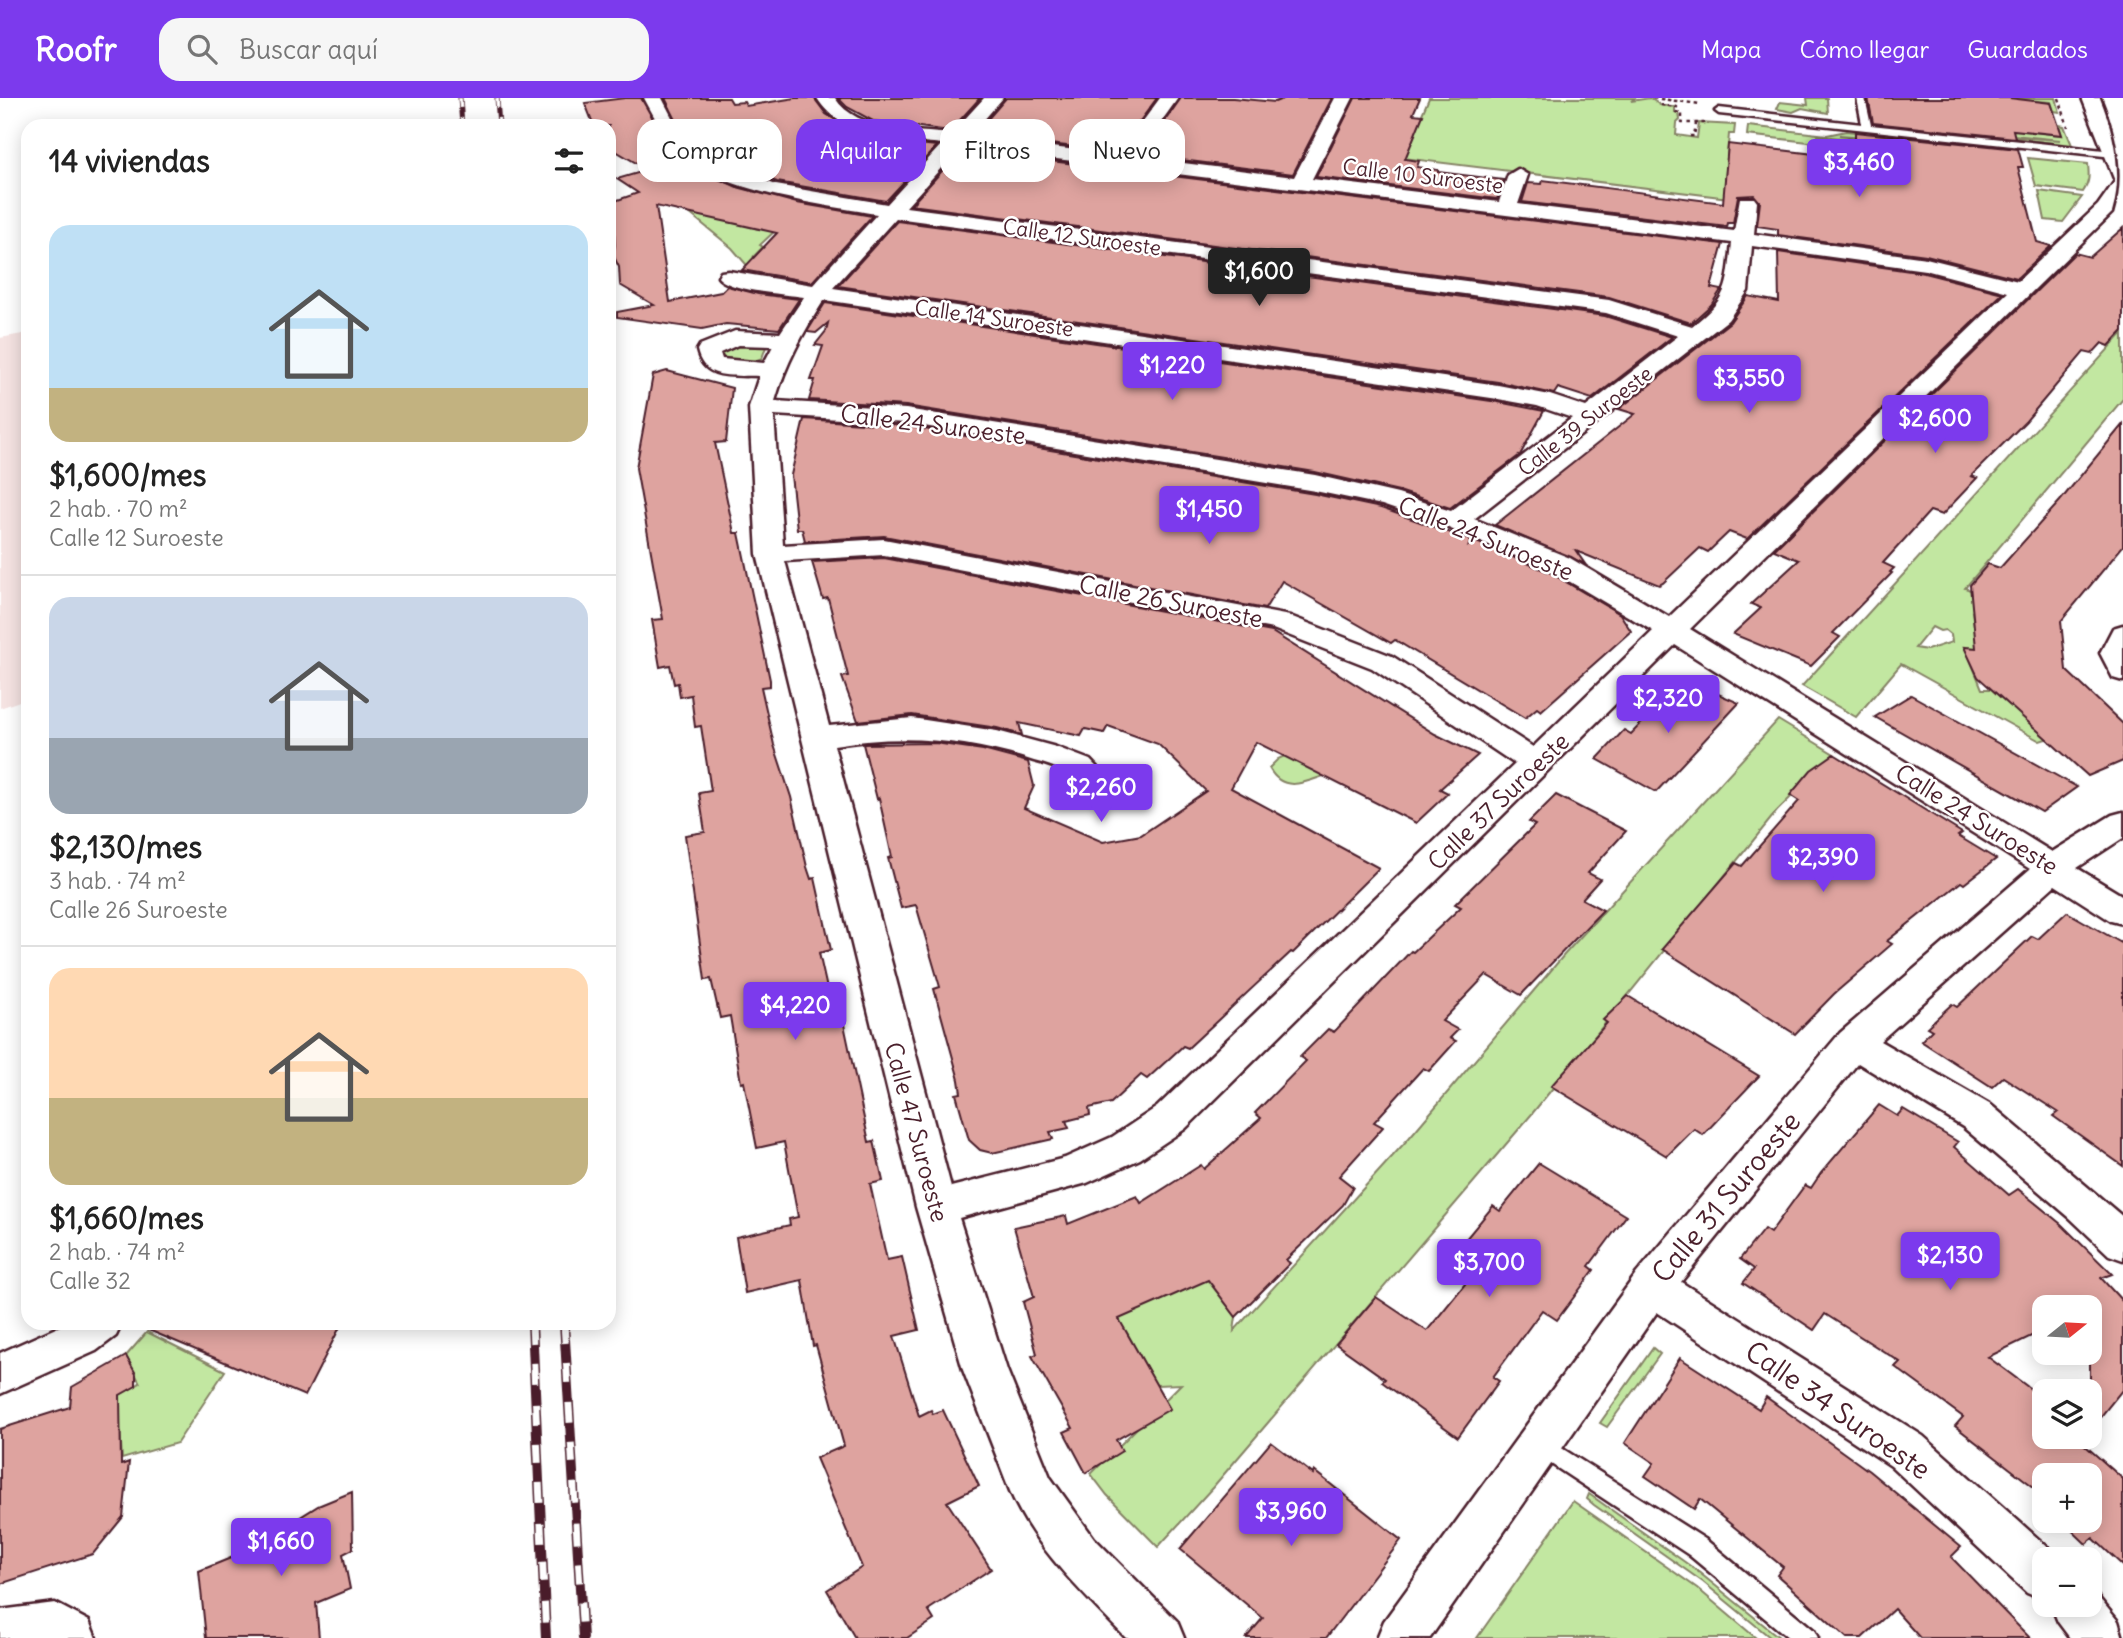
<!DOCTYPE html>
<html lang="es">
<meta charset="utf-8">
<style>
:root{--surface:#fff;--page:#f6f6f6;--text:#222;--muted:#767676;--line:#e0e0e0;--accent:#7c3aed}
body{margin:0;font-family:Delius,sans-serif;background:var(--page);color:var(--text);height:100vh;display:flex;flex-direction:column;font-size:26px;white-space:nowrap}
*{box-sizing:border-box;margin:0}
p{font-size:23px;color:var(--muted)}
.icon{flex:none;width:38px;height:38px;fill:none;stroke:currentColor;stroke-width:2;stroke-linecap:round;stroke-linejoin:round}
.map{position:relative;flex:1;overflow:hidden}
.side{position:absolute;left:21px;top:21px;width:595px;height:1211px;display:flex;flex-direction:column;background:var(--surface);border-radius:21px;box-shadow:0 4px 18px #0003}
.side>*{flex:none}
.banner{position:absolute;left:637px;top:21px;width:665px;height:63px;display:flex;gap:14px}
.needle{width:46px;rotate:72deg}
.tools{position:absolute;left:2032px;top:1197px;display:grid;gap:14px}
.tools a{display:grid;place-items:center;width:70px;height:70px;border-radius:14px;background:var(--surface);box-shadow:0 4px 18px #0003;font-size:35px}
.price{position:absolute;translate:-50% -60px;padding:0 16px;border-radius:7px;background:var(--accent);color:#fff;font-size:23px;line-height:46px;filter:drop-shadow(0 2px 4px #0008)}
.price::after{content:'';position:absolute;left:50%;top:42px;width:21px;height:16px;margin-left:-10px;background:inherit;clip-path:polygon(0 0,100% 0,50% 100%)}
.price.selected{background:#222;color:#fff}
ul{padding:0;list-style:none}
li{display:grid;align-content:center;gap:14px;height:371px;padding:0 28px}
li+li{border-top:2px solid var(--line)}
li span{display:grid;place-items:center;height:217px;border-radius:21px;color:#555}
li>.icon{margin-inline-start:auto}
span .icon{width:126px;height:126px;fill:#fffc;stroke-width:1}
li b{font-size:30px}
h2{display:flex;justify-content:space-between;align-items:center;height:84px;padding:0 28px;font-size:30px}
.tag{padding:0 24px;border-radius:21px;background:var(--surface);box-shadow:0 4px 18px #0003;font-size:24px;line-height:63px}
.tag.selected{background:var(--accent);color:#fff}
header{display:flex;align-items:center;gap:42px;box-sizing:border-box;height:98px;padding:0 35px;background:var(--accent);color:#fff}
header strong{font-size:33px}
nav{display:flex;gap:38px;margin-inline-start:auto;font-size:24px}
.search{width:490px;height:63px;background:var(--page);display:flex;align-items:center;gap:18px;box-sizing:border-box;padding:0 24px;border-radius:21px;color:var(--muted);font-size:26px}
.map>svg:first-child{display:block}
.built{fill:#f5e3e2}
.green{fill:#c2e7a1;stroke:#868366;stroke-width:2;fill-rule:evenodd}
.building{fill:#dea39f;stroke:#4a1f2b;stroke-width:2}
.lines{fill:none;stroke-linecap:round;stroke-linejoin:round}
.lane-casing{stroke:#4a1f2b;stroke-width:5}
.street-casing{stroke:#4a1f2b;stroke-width:5}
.path{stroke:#4a1f2b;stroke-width:2.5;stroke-dasharray:3.5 3.5;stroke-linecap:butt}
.lane{fill:#fff;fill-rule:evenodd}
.street{fill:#fff;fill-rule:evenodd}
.rail-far1-casing{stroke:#4a1f2b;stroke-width:5}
.rail-casing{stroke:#4a1f2b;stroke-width:10}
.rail-far1{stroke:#fff;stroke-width:3.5;stroke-dasharray:10;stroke-linecap:butt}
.rail{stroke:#fff;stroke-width:7;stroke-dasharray:20;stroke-linecap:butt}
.labels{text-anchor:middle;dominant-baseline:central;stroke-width:5;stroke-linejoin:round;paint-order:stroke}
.far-street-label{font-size:21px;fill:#4a1f2b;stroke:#fff}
.street-label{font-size:24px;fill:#4a1f2b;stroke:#fff}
.near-street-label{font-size:28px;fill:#4a1f2b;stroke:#fff}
</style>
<header>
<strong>Roofr</strong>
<div class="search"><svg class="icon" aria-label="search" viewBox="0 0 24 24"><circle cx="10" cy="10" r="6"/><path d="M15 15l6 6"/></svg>Buscar aquí</div>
<nav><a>Mapa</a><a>Cómo llegar</a><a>Guardados</a></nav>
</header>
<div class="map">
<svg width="2123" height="1540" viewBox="0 0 2123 1540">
<rect width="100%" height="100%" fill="#fff"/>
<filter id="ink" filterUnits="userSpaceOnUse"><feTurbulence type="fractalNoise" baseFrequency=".0143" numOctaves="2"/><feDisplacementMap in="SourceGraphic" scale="14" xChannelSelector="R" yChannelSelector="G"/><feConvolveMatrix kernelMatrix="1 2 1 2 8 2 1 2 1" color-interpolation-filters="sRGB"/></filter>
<g filter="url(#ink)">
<polygon class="built" points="28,235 28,600 0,610 0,240"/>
<g class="green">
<polygon points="1429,0 1635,0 1631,3 1650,0 1660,7 1675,9 1675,14 1679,15 1680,22 1677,25 1676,37 1697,40 1699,25 1735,27 1734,36 1729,36 1725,84 1810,110 1403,60"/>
<polygon points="1807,0 1827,0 1828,15 1802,10 1793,14 1777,11 1780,4 1808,7"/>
<polygon points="1980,0 2056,0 2060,14 2054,13 2051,4 2024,2 2036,34 2062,37 2059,27 2064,28 2072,47 1973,36 2060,42 1976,33"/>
<polygon points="1748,28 1827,37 1846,33 1865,35 1866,39 1863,39 1839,37 1867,41 1868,43 1818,38 1817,45 1747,37"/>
<path d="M2028 60 2088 66C2089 77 2090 84 2083 94L2036 88Z"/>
<polygon points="2039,93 2082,99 2063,124 2045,122"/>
<polygon points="683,110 758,131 790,110 779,129 760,147 763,149 754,158 760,160 751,172 732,150"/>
<path d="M2123 235V301L1965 490 1973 493 1987 516 1972 514 1975 534 1993 551 1965 549 1982 591H1991L2009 607 2023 604 2083 629 2040 643 1901 566 1856 619 1802 588ZM1932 529 1940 533 1945 532 1951 537 1952 544 1927 552 1915 550Z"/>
<path d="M767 246 762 260C747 267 735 263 719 261L717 254 727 247Z"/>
<polygon points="1778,622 1834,656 1777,713 1531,1017 1213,1389 1158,1449 1107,1397 1091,1376 1181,1286 1156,1287 1126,1233 1115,1223 1196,1167 1236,1219 1234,1233 1409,1040 1564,857"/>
<path d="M1289 656 1326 677C1306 684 1283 696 1269 670L1278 661Z"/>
<polygon points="147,1234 225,1273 177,1345 122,1361 118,1298 140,1285 126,1258"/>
<polygon points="1653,1250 1660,1256 1607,1329 1600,1325"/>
<polygon points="1589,1396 1696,1472 1780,1540 1771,1540 1703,1484 1594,1407 1587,1401"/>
<polygon points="1573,1403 1697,1490 1756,1540 1477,1540"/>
</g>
<g class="building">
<polygon points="625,0 641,0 663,38 675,38 680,30 665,0 729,0 732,5 744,4 746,8 795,0 814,0 826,16 855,34 890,43 937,48 886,103 777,84 710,59 691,43 675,42 670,49 687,66 737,89 797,105 872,118 812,184 742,172 777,135 656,108 670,204 721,194 727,188 758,196 799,201 779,231 726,226 702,231 617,219 617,214 654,207 620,187 619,169 613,157 615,147 612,104 638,95 617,81 648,72 609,49 609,28 594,28 585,5"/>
<polygon points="838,0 980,0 950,33 873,23 847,9"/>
<polygon points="1006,0 1157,0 1117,54 974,37"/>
<polygon points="1181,0 1233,0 1275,4 1285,0 1332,0 1293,76 1141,57"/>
<polygon points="1355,0 1420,0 1413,16 1423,17 1405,61 1419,63 1417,69 1438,72 1438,74 1504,82 1497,101 1316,79"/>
<polygon points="1868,0 2009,0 2051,5 2062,37 2013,32 2015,40 1873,25"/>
<polygon points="1855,34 2018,51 2023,69 2018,69 2037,144 2051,148 2017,180 1926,157 1778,137 1778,131 1757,128 1760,104 1754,97 1738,98 1733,125 1728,125 1727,129 1522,104 1528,85 1542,86 1543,82 1723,105 1728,46 1832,58 1831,40 1855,42"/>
<polygon points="961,52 1723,146 1711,190 1721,192 1711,207 1691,225 1609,199 911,107"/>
<polygon points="897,123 1605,218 1672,239 1592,301 1558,290 1554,296 1498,284 838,188"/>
<polygon points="2123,130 2123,233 2109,248 2102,245 2092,256 2084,254 2026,323 1971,378 1977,380 1942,417 1930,413 1883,465 1894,470 1890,474 1892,475 1833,535 1840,539 1811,568 1733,536 1761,510 1751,506 1799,462 1774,452 2075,155 2090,159"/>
<polygon points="1778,154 1924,175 2003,195 1747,441 1729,434 1708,454 1700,450 1663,485 1659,487 1576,453 1585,466 1495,427 1635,316 1619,311 1730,224 1748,198 1779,204"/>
<polygon points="825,205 1498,304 1544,313 1520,357 1450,410 1399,393 1315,374 906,308 809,302 815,282 811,282 823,248 815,247 826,233 828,225 816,235 807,234"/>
<polygon points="667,273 732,290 726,344 715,345 734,435 739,435 770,582 770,588 761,589 774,647 791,699 807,769 811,781 815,780 831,852 819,855 832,913 841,912 869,1044 874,1043 883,1083 870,1086 887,1162 902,1159 919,1232 894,1238 919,1318 931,1312 933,1316 943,1312 979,1388 947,1404 991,1471 928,1512 934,1522 907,1540 855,1540 827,1492 862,1469 816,1360 844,1348 816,1247 813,1248 802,1182 745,1195 736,1139 790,1127 789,1121 798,1119 784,1044 757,1050 744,984 741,985 730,918 720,920 711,881 705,882 685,737 705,734 699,695 711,693 701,628 695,629 691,597 680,599 678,585 674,586 670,567 660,569 652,522 663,521 636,370 653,277"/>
<polygon points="804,321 906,328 1315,396 1381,410 1471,442 1469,447 1474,443 1549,474 1620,516 1631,533 1541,613 1537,610 1525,620 1395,542 1391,545 1282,483 1265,511 884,438 805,443 802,431 797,431 791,377"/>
<polygon points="2123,326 2123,448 2061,523 2066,572 2123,626 2123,663 2088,678 1978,579 1964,549 1976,550 1970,487 1988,466 2000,470 2060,403"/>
<polygon points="884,460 1272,534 1435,636 1478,657 1440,691 1448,695 1416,725 1256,644 1231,690 1379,770 1293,855 1291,854 1188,950 1183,948 1147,981 1141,977 1111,1005 1089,1010 1090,1017 1066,1023 1069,1030 1050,1034 1053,1041 992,1055 980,1052 969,1042 956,996 961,995 959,982 934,891 940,889 916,807 901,810 888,760 892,759 879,700 877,701 863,646 935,645 983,652 1028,664 1034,688 1024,710 1103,744 1141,737 1206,693 1158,646 1108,628 1104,635 1085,631 1081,638 1019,625 1022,637 997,630 912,617 858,623 842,579 848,578 828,500 823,501 812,464"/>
<polygon points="1684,581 1739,605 1656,694 1597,661 1624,632 1631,636"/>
<polygon points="1911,597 2077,689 2042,714 1875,619"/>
<polygon points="1834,656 1962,735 1958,738 1996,761 1964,786 1961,784 1887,843 1892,846 1834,896 1795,936 1662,851 1736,765 1742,768 1799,703 1790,697 1811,672"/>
<polygon points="1556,697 1626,733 1588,775 1600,781 1582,801 1603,812 1521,897 1486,877 1442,923 1458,932 1450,940 1456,943 1429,973 1423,970 1374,1024 1383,1029 1339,1078 1353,1089 1343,1107 1286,1162 1290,1165 1236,1219 1208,1182 1119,1221 1170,1311 1116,1342 1122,1353 1086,1375 1064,1334 1073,1330 1032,1258 1037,1256 1023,1204 1034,1199 1014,1129 1066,1118 1068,1126 1137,1098 1141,1105 1201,1067 1204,1071 1261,1020 1255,1015 1306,963 1300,959 1328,931 1334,934 1411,853 1413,854 1461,809 1455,806 1535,727 1529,724"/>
<polygon points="2067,814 2123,846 2123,1068 2053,1018 2058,1014 2003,979 1992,989 1921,943 1932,932 1927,929 1952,906 1957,909 2032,838 2038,841"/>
<polygon points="1628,898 1759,978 1703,1037 1694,1031 1667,1058 1551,988 1607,925 1603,922"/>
<polygon points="1879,1007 1897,1018 1903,1011 1958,1044 1954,1049 2009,1097 2018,1091 2061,1126 2112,1176 2101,1180 2123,1204 2123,1291 2090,1332 2090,1209 2044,1209 2044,1232 1988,1259 2044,1301 2044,1339 2084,1339 2080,1343 2123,1381 2123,1468 2093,1440 2086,1446 2062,1423 2090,1423 2090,1377 2044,1377 2044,1406 2035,1397 2039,1393 1955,1328 1963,1319 1895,1269 1900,1264 1825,1216 1814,1232 1743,1185 1754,1171 1740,1161 1764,1131 1770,1135 1805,1087 1811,1090 1821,1075"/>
<polygon points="1539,1065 1626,1118 1589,1168 1594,1172 1557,1222 1542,1212 1493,1279 1499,1283 1458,1339 1382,1284 1385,1281 1336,1246 1376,1199 1427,1233 1478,1170 1471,1166 1476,1158 1460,1148 1493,1108 1500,1113"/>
<polygon points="132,1225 342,1225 305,1298"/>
<polygon points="126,1258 136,1276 136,1288 120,1297 121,1367 129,1364 123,1419 93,1456 0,1486 0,1331 70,1309 72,1289"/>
<polygon points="1680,1260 1759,1311 1766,1299 1869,1373 1961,1449 1951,1459 2030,1540 1920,1540 1894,1511 1862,1540 1847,1540 1777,1477 1783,1469 1700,1401 1694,1411 1645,1378 1654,1365 1625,1345"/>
<polygon points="1271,1344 1313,1376 1314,1373 1401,1442 1326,1540 1246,1540 1263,1520 1180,1451"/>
<polygon points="352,1394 353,1451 343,1456 350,1491 316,1505 319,1540 206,1540 199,1473 243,1455 243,1444 289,1426 318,1408"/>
</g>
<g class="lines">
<defs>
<g id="lane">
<polygon points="1857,0 1865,0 1871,27 2113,53 2117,56 2113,59 1719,16 1715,13 1719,10 1862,26"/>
<polygon points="1541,1337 1705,1441 1814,1532 1818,1540 1789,1540 1689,1457 1533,1354 1530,1347 1533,1340"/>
</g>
<g id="street">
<polygon points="644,0 662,0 678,31 675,35 663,35"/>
<path d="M817 0H835C857 34 915 32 951 36L984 0H1003L969 39 1118 57 1160 0H1178L1136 59 1294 79 1335 0H1353L1312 81 1499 104 1508 77 1518 71 1528 77 1518 106 1734 133 1740 100H1754L1757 104 1754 136 1926 160 2018 183 2098 107 2115 83 2082 0H2100C2115 37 2123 78 2112 115L1690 531 2052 754 2112 717 2123 714V740L2077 770 2123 798V826L2111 823 2055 787 1880 943 1991 1007 2123 1119V1162L2109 1157 2069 1119 1963 1029 1858 965 1681 1184 1923 1338 2061 1461H2044V1502L2027 1495 1891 1368 1657 1214 1430 1540H1377L1384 1523 1637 1175 1840 935 2030 771 1675 547 1185 1031 1140 1061 1087 1085 959 1120 1007 1272 1050 1379 1094 1440 1177 1523 1184 1540H1126C1083 1495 1035 1451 1010 1393L963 1272 916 1109 757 456 749 309 759 278C732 277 704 283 697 252L700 247 735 233 780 235 804 199C786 196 728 193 718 179L721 174 729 173 813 187 877 116C825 107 705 92 673 49L675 45H689L709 61 776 87 887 106 942 46C899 41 842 41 817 0ZM960 49 1732 145C1727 190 1729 199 1692 228L1609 202 906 109ZM896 120 1606 215 1678 238 1586 309 1550 297 1498 287 833 190ZM1752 148 1925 172 2008 194 1669 519 1570 460 1474 421 1728 222 1748 193ZM824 202 1498 301 1537 308 1572 320 1451 413 1398 396 1315 377 906 311 775 303C786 265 803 235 824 202ZM738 247 773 248 764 265 722 261 720 255ZM774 317 906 325 1315 393 1382 407 1446 429 1550 472 1653 533 1533 649 1392 558 1290 518 884 441 783 447ZM884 457 1273 531 1372 570 1515 666 1157 1009 1112 1039 1065 1060 951 1089 834 647C904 636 966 641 1034 663 1046 666 1059 670 1069 677 1086 688 1084 701 1109 694L1114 687 1090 662 1056 649 997 633 912 620 829 628 785 463Z"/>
<polygon points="2123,527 2123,583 2113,580 2100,555 2113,530"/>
<polygon points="67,1225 122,1225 116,1238 96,1253 0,1296 0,1255"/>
<polygon points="2090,1489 2118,1523 2123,1540 2070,1540 2058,1524 2051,1507 2090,1507"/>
<polygon points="55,1505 89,1523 96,1540 0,1540 0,1512"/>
</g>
</defs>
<use href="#lane" class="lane-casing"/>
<use href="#street" class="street-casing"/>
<g class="path">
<polyline points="1653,0 1700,6"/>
<polyline points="2059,0 2068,29"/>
<polyline points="1661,7 1677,9 1676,14 1682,16 1682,25 1704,25"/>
<polyline points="1690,38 1694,38 1696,26"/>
</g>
<use href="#lane" class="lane"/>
<use href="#street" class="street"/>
<defs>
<g id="rail-far1">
<polyline points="460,0 462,28"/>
<polyline points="497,0 499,28"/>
</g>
<g id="rail">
<polyline points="532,1225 546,1540"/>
<polyline points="564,1225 583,1540"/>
</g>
</defs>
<use href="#rail-far1" class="rail-far1-casing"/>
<use href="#rail" class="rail-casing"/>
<use href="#rail-far1" class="rail-far1"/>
<use href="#rail" class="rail"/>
</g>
</g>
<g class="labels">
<g class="far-street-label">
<text transform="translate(1423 78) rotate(7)">Calle 10 Suroeste</text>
<text transform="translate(1082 139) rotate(8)">Calle 12 Suroeste</text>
<text transform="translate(994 220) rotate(8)">Calle 14 Suroeste</text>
<text transform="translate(1585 323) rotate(-38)">Calle 39 Suroeste</text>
</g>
<g class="street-label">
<text transform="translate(933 326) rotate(7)">Calle 24 Suroeste</text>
<text transform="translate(1486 440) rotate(22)">Calle 24 Suroeste</text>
<text transform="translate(1171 503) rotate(11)">Calle 26 Suroeste</text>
<text transform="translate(1498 703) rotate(-44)">Calle 37 Suroeste</text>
<text transform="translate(1977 721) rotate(32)">Calle 24 Suroeste</text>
<text transform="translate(917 1034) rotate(75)">Calle 47 Suroeste</text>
</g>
<g class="near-street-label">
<text transform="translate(1726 1099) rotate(-50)">Calle 31 Suroeste</text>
<text transform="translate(1838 1312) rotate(35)">Calle 34 Suroeste</text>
</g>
</g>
</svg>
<div class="tools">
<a><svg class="needle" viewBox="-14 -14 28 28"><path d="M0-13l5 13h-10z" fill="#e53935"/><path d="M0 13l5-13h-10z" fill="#767676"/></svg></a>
<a><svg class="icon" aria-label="layers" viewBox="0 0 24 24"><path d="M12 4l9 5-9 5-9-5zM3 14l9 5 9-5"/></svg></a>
<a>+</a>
<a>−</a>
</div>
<b class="price" style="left:1859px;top:101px">$3,460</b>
<b class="price selected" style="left:1259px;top:210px">$1,600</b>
<b class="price" style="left:1172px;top:304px">$1,220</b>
<b class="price" style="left:1749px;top:317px">$3,550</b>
<b class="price" style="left:1935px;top:357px">$2,600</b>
<b class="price" style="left:1209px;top:448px">$1,450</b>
<b class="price" style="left:1668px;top:637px">$2,320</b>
<b class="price" style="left:1101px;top:726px">$2,260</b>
<b class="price" style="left:1823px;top:796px">$2,390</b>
<b class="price" style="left:795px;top:944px">$4,220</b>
<b class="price" style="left:1950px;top:1194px">$2,130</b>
<b class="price" style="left:1489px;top:1201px">$3,700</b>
<b class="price" style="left:1291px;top:1450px">$3,960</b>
<b class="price" style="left:281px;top:1480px">$1,660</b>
<div class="banner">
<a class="tag">Comprar</a>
<a class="tag selected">Alquilar</a>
<a class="tag">Filtros</a>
<a class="tag">Nuevo</a>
</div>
<section class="side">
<h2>14 viviendas<svg class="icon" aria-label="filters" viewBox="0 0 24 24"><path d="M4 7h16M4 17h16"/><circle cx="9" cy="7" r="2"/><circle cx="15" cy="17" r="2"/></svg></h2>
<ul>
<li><span style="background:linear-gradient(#bfe0f5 75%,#c2b280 0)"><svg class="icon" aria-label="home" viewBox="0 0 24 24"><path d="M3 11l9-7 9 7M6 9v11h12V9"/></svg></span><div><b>$1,600/mes</b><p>2 hab. · 70 m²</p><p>Calle 12 Suroeste</p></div></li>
<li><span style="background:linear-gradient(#c9d6e8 65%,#9aa5b1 0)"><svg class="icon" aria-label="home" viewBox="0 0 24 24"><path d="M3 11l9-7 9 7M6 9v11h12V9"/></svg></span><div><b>$2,130/mes</b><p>3 hab. · 74 m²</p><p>Calle 26 Suroeste</p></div></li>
<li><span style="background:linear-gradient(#ffd9b3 60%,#c2b280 0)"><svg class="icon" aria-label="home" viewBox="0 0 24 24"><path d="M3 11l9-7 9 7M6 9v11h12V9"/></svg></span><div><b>$1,660/mes</b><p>2 hab. · 74 m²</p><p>Calle 32</p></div></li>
</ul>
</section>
</div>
